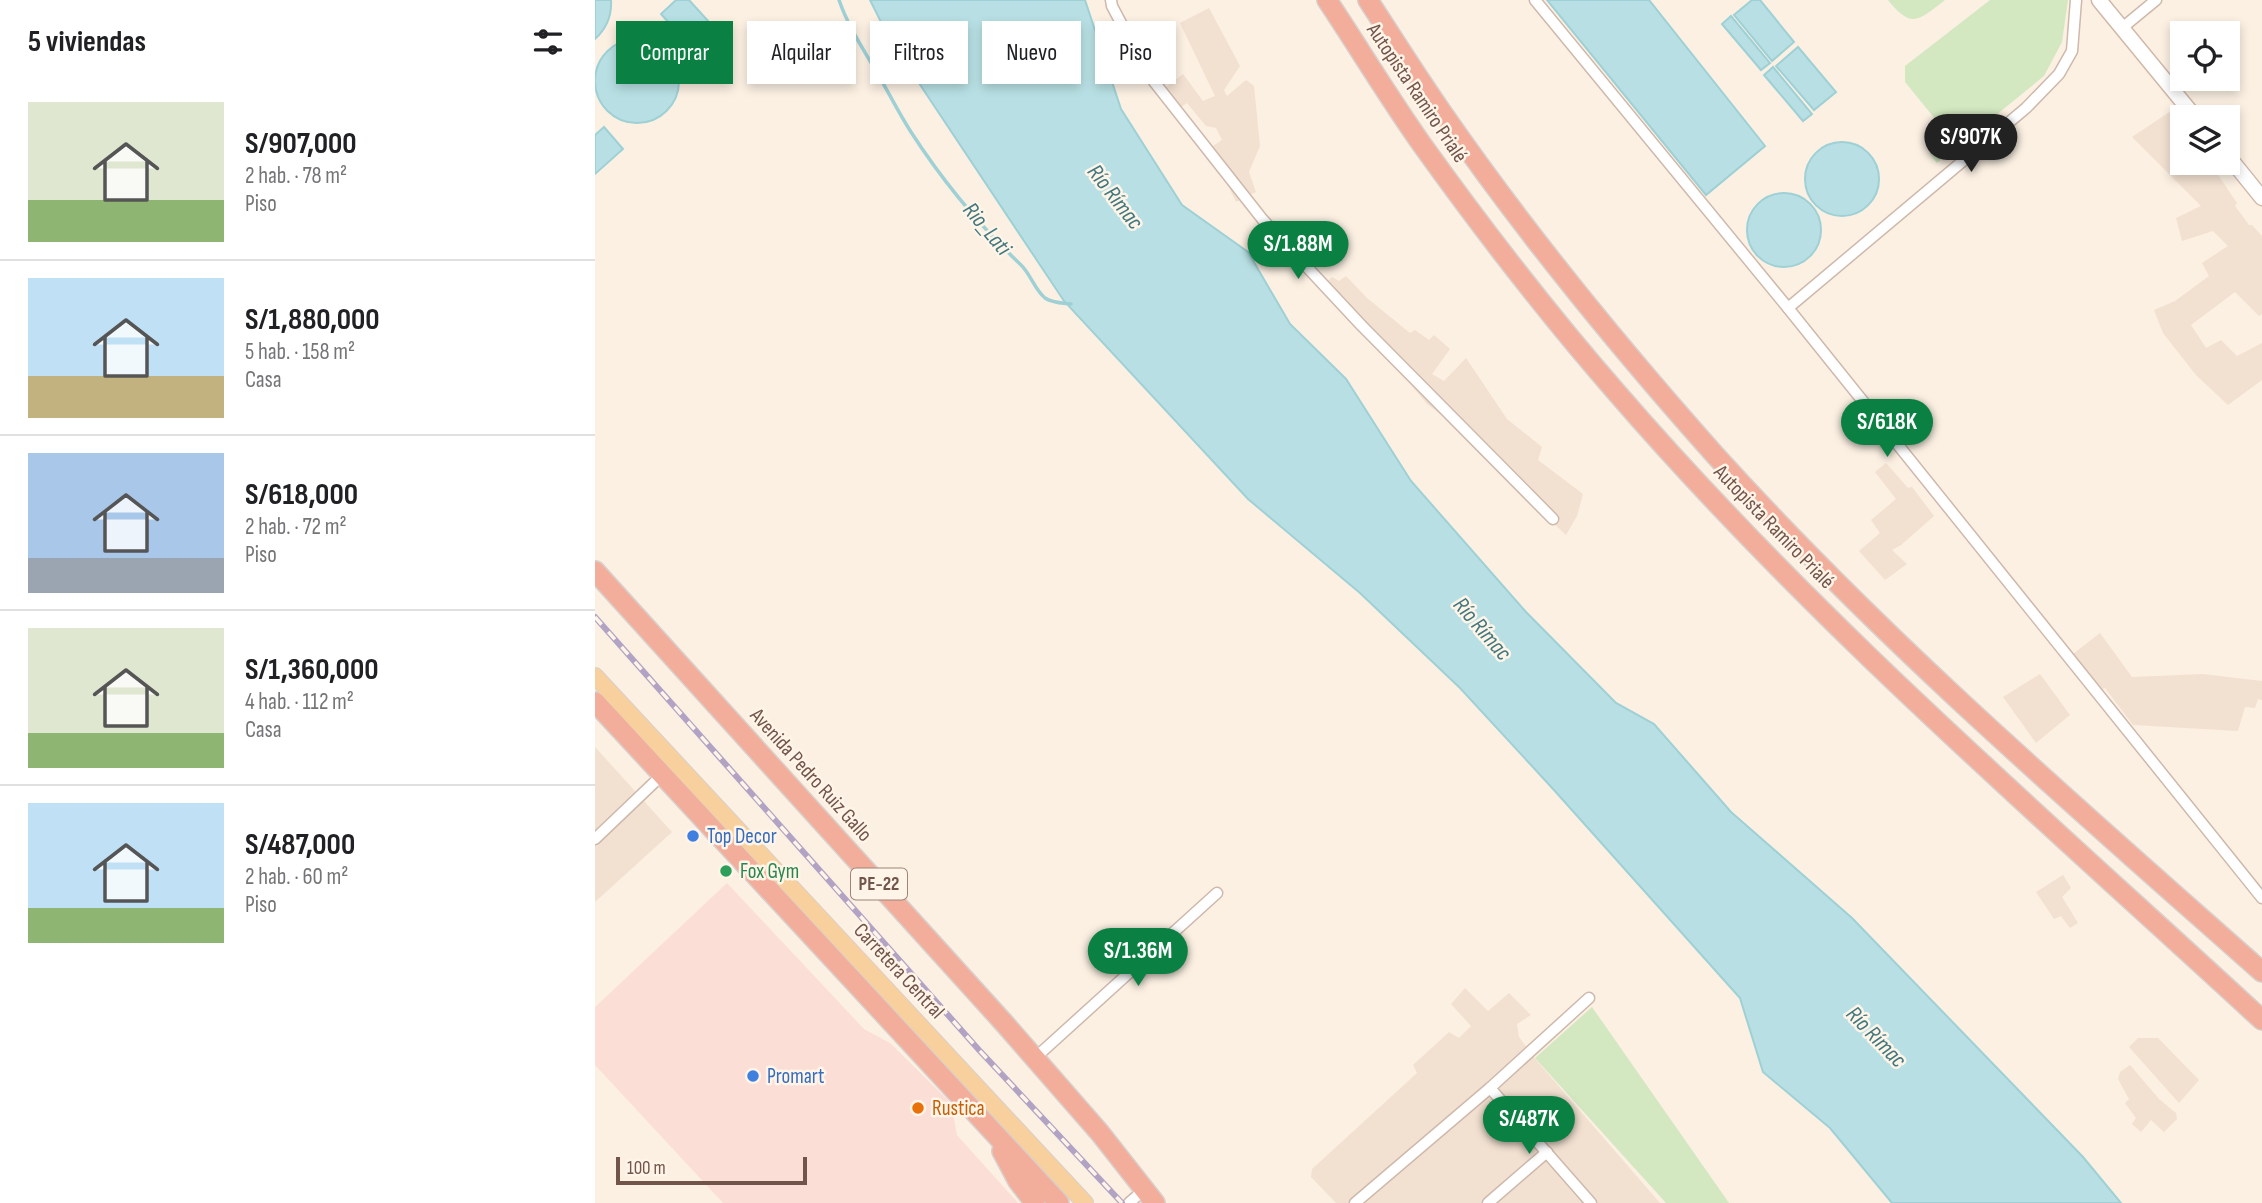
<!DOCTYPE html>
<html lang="es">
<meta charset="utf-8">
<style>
:root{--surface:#fff;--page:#f6f6f6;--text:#202124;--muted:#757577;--line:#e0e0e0;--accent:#0b8043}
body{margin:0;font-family:"Sofia Sans Condensed",sans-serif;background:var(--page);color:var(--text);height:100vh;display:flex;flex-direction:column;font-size:26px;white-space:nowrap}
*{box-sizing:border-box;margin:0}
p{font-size:23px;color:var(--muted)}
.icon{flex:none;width:38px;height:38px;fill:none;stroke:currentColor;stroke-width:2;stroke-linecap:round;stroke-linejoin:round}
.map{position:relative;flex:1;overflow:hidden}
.details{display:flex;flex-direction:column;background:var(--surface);width:595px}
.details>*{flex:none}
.guide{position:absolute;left:21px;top:21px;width:665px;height:63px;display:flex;gap:14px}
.buttons{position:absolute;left:1575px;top:21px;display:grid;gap:14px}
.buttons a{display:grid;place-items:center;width:70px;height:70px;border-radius:0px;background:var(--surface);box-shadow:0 4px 10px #0003;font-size:35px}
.scale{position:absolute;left:21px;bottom:18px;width:191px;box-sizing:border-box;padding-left:7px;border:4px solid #72554a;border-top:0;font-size:19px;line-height:24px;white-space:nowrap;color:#72554a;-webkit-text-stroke:5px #fef4e8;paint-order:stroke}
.price{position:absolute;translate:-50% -60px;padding:0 16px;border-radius:24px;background:var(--accent);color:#fff;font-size:23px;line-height:46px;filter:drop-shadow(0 2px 4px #0008)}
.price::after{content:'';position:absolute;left:50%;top:42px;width:21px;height:16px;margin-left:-10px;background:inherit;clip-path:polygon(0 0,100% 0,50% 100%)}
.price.current{background:#222;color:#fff}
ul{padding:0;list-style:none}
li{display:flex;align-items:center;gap:21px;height:175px;padding:0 28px}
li+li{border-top:2px solid var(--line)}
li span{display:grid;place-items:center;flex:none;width:196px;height:140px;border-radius:0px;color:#555}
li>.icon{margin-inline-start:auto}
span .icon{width:84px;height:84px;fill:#fffc;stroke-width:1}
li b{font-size:30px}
h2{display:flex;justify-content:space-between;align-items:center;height:84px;padding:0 28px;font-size:30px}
.tag{padding:0 24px;border-radius:0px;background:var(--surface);box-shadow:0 4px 10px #0003;font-size:24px;line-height:63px}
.tag.current{background:var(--accent);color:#fff}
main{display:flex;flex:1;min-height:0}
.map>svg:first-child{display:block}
.residential{fill:#f2e1d1}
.commercial{fill:#fbdfd6}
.green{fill:#d3e8c1}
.water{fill:#b8e0e4;stroke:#9ed0d5;stroke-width:2}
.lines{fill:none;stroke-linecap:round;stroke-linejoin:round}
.stream{stroke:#9ed0d5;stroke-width:3.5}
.street-casing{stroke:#ceb9ac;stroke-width:13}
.secondary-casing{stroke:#d1b9aa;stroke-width:17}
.primary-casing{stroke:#d8cfcc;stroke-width:18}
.highway-casing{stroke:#d8cfcc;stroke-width:22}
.street{stroke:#fff;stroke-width:10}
.secondary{stroke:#fff;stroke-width:14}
.primary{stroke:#f8d09d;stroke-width:16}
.highway{stroke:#f3ad9b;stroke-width:19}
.rail-casing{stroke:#b2a2c3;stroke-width:6}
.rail{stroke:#fef4e8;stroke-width:3.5;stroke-dasharray:10;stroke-linecap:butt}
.shop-dot{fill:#3f7fe0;stroke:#fef4e8;stroke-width:2.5}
.leisure-dot{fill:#2e9e5b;stroke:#fef4e8;stroke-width:2.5}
.food-dot{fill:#e8710a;stroke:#fef4e8;stroke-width:2.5}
.labels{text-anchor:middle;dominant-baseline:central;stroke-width:5;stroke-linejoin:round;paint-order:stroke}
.shield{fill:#fef4e8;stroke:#9c8579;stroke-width:2}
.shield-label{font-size:19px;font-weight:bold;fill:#72554a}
.street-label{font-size:21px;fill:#72554a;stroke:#fef4e8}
.shop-label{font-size:21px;fill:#366cbe;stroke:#fef4e8;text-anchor:start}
.leisure-label{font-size:21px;fill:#27864d;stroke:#fef4e8;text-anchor:start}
.food-label{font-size:21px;fill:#c56008;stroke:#fef4e8;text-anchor:start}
.water-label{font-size:23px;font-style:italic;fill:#41777e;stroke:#fef4e8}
</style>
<main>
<section class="details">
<h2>5 viviendas<svg class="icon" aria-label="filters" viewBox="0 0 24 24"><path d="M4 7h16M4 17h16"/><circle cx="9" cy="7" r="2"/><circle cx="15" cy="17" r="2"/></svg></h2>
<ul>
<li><span style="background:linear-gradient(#dfe7d0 70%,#8fb573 0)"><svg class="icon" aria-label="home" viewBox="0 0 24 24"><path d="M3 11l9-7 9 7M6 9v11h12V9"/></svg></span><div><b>S/907,000</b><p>2 hab. · 78 m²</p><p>Piso</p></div></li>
<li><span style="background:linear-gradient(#bfe0f5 70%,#c2b280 0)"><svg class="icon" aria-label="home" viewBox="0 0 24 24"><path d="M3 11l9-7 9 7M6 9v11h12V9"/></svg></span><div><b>S/1,880,000</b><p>5 hab. · 158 m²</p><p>Casa</p></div></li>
<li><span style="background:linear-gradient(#a9c7e8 75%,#9aa5b1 0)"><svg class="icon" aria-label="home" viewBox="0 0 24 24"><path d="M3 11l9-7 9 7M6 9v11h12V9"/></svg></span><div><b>S/618,000</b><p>2 hab. · 72 m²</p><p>Piso</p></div></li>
<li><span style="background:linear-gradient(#dfe7d0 75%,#8fb573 0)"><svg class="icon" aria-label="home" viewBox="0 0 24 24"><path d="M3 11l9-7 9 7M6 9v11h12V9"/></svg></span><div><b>S/1,360,000</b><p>4 hab. · 112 m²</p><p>Casa</p></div></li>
<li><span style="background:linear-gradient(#bfe0f5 75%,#8fb573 0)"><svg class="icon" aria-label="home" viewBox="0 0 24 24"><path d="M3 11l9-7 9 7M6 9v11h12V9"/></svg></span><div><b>S/487,000</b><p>2 hab. · 60 m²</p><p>Piso</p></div></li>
</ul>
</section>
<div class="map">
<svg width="1667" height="1203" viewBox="0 0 1667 1203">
<rect width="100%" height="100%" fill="#fbf0e2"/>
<g class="residential">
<polygon points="614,8 645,66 629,90 632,96 651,80 659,86 665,146 654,172 661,192 641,202 615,148 627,140 621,128 611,126 592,103 578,113 571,87 588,74 608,101 620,96 585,23"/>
<polygon points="1576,111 1587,125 1587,163 1615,163 1642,203 1640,206 1654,225 1657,225 1667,236 1667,314 1664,316 1640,292 1596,325 1611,348 1626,340 1642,356 1667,343 1667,380 1633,405 1601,375 1568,333 1559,310 1580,301 1614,276 1607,263 1633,246 1618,231 1587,241 1581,218 1606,206 1537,137"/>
<polygon points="751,276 772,298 815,333 820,330 834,340 839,335 855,349 837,374 849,381 871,358 912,419 947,447 943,460 988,494 982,516 971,535 907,475 884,443 832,404 774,335 724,288 737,277 744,281"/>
<polygon points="1291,463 1313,488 1317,487 1339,516 1306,545 1297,550 1312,564 1290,580 1264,551 1285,533 1276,520 1301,499 1280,472"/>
<polygon points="1505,633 1537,677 1608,674 1667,681 1667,700 1663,699 1660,708 1650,707 1643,731 1538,725 1510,688 1502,690 1478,654"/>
<polygon points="1445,674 1475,715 1441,743 1408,697"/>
<polygon points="0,747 77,832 0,902"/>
<polygon points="1468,875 1476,888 1467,897 1483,923 1475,928 1466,916 1459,919 1441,892"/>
<polygon points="870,988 893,1011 914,993 936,1015 922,1024 924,1037 942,1061 1065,1203 741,1203 716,1177 717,1169 822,1073 818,1065 854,1032 864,1038 876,1026 856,1004"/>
<polygon points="1543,1038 1563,1038 1604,1080 1584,1103 1534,1047"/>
<polygon points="1535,1065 1564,1099 1581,1113 1582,1119 1569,1132 1556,1120 1546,1132 1537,1124 1541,1118 1530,1103 1534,1099 1523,1079 1525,1072"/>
</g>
<polygon class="commercial" points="132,883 269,1029 295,1043 356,1103 362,1135 423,1203 128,1203 0,1065 0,1007"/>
<g class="green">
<path d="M1293 0H1350C1324 20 1317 30 1293 0Z"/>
<polygon points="1395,0 1473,0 1467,42 1449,76 1342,163 1334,153 1354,136 1310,82 1310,66"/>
<polygon points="997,1007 1134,1203 1071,1203 940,1058"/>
</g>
<g class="water">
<path d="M0 0H16C17 16 12 28 0 39Z"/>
<polygon points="81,0 94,0 124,33 101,53 66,14"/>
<polygon points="275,0 490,0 526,109 587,205 653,252 695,324 751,379 816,481 931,612 1021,703 1059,724 1136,812 1257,918 1488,1157 1526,1203 1297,1203 1235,1128 1168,1072 1145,998 959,790 865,688 765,593 653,499 469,301 294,38"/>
<polygon points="952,0 1054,0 1170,146 1111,195"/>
<polygon points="1157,0 1165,0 1199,42 1177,61 1139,15"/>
<polygon points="1136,16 1175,63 1166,70 1127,24"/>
<circle cx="42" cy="81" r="42"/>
<polygon points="1203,47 1241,92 1219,110 1181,66"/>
<polygon points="1178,67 1217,114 1208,121 1169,75"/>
<polygon points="9,127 28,149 0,174 0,135"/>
<circle cx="1247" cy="179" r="37"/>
<circle cx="1189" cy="230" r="37"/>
</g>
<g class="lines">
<path class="stream" d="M244 0C253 26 267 47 281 71 293 91 303 112 316 132 347 180 383 224 425 264 436 274 439 289 450 298 457 303 468 303 476 304"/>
<defs>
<g id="street">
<polyline points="516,0 517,6 553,74 668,220 767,326 958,519"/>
<polyline points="940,0 1193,308 1667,898"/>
<polyline points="1527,28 1561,0"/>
<polyline points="1193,308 1431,108 1464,74 1477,51 1481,0"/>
<polyline points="0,839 67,775"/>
<polyline points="440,1058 622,893"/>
<polyline points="895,1088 996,1203"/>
<polyline points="534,1203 550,1189"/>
<polyline points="760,1203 895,1088 994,998"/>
<polyline points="893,1203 952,1152"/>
</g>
<g id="secondary">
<polyline points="1504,0 1600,117"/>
<polyline points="1633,156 1667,198"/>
</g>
<polyline id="primary" points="0,676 490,1203"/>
<g id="highway">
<path d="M732 0C764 48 794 98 828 146 889 231 953 314 1022 393 1218 620 1447 817 1667 1020"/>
<path d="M773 0C797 37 821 75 846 111 929 231 1023 346 1120 455 1288 641 1480 806 1667 972"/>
<polyline points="0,571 409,1023 505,1133 560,1203"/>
<polyline points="0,702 464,1203"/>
<polyline points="407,1151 423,1181 440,1203"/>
</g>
</defs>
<use href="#street" class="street-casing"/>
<use href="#secondary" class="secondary-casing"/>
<use href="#primary" class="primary-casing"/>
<use href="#highway" class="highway-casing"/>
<use href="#street" class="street"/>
<use href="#secondary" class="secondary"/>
<use href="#primary" class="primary"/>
<use href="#highway" class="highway"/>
<defs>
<polyline id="rail" points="0,617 384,1050 527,1203"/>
</defs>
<use href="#rail" class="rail-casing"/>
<use href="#rail" class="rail"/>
</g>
<g class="shop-dot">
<circle cx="98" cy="836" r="7"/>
<circle cx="158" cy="1076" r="7"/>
</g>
<circle class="leisure-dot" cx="131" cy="871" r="7"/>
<circle class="food-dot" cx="323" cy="1108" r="7"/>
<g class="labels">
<rect class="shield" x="256" y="868.5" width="56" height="31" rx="5"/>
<g class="shield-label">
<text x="284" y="884">PE-22</text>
</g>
<g class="street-label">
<text transform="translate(822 93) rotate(56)">Autopista Ramiro Prialé</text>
<text transform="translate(1179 527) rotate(46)">Autopista Ramiro Prialé</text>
<text transform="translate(216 775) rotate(48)">Avenida Pedro Ruiz Gallo</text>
<text transform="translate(304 971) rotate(47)">Carretera Central</text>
</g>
<g class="shop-label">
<text x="112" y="836">Top Decor</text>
<text x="172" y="1076">Promart</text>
</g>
<g class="leisure-label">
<text x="145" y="871">Fox Gym</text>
</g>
<g class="food-label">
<text x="337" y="1108">Rustica</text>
</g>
<g class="water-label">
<text transform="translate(520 197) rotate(52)">Río Rímac</text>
<text transform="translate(392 229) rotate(50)">Rio_Lati</text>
<text transform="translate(887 629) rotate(49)">Río Rímac</text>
<text transform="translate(1281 1037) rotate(46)">Río Rímac</text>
</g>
</g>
</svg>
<div class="buttons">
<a><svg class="icon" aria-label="locate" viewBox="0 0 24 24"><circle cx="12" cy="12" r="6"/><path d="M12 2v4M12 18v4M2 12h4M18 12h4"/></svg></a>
<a><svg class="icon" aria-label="layers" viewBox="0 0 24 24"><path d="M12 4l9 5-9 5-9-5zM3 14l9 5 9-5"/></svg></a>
</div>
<div class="scale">100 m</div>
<b class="price current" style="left:1376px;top:174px">S/907K</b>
<b class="price" style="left:703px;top:281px">S/1.88M</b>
<b class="price" style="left:1292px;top:459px">S/618K</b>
<b class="price" style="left:543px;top:988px">S/1.36M</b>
<b class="price" style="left:934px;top:1156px">S/487K</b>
<div class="guide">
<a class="tag current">Comprar</a>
<a class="tag">Alquilar</a>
<a class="tag">Filtros</a>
<a class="tag">Nuevo</a>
<a class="tag">Piso</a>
</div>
</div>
</main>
